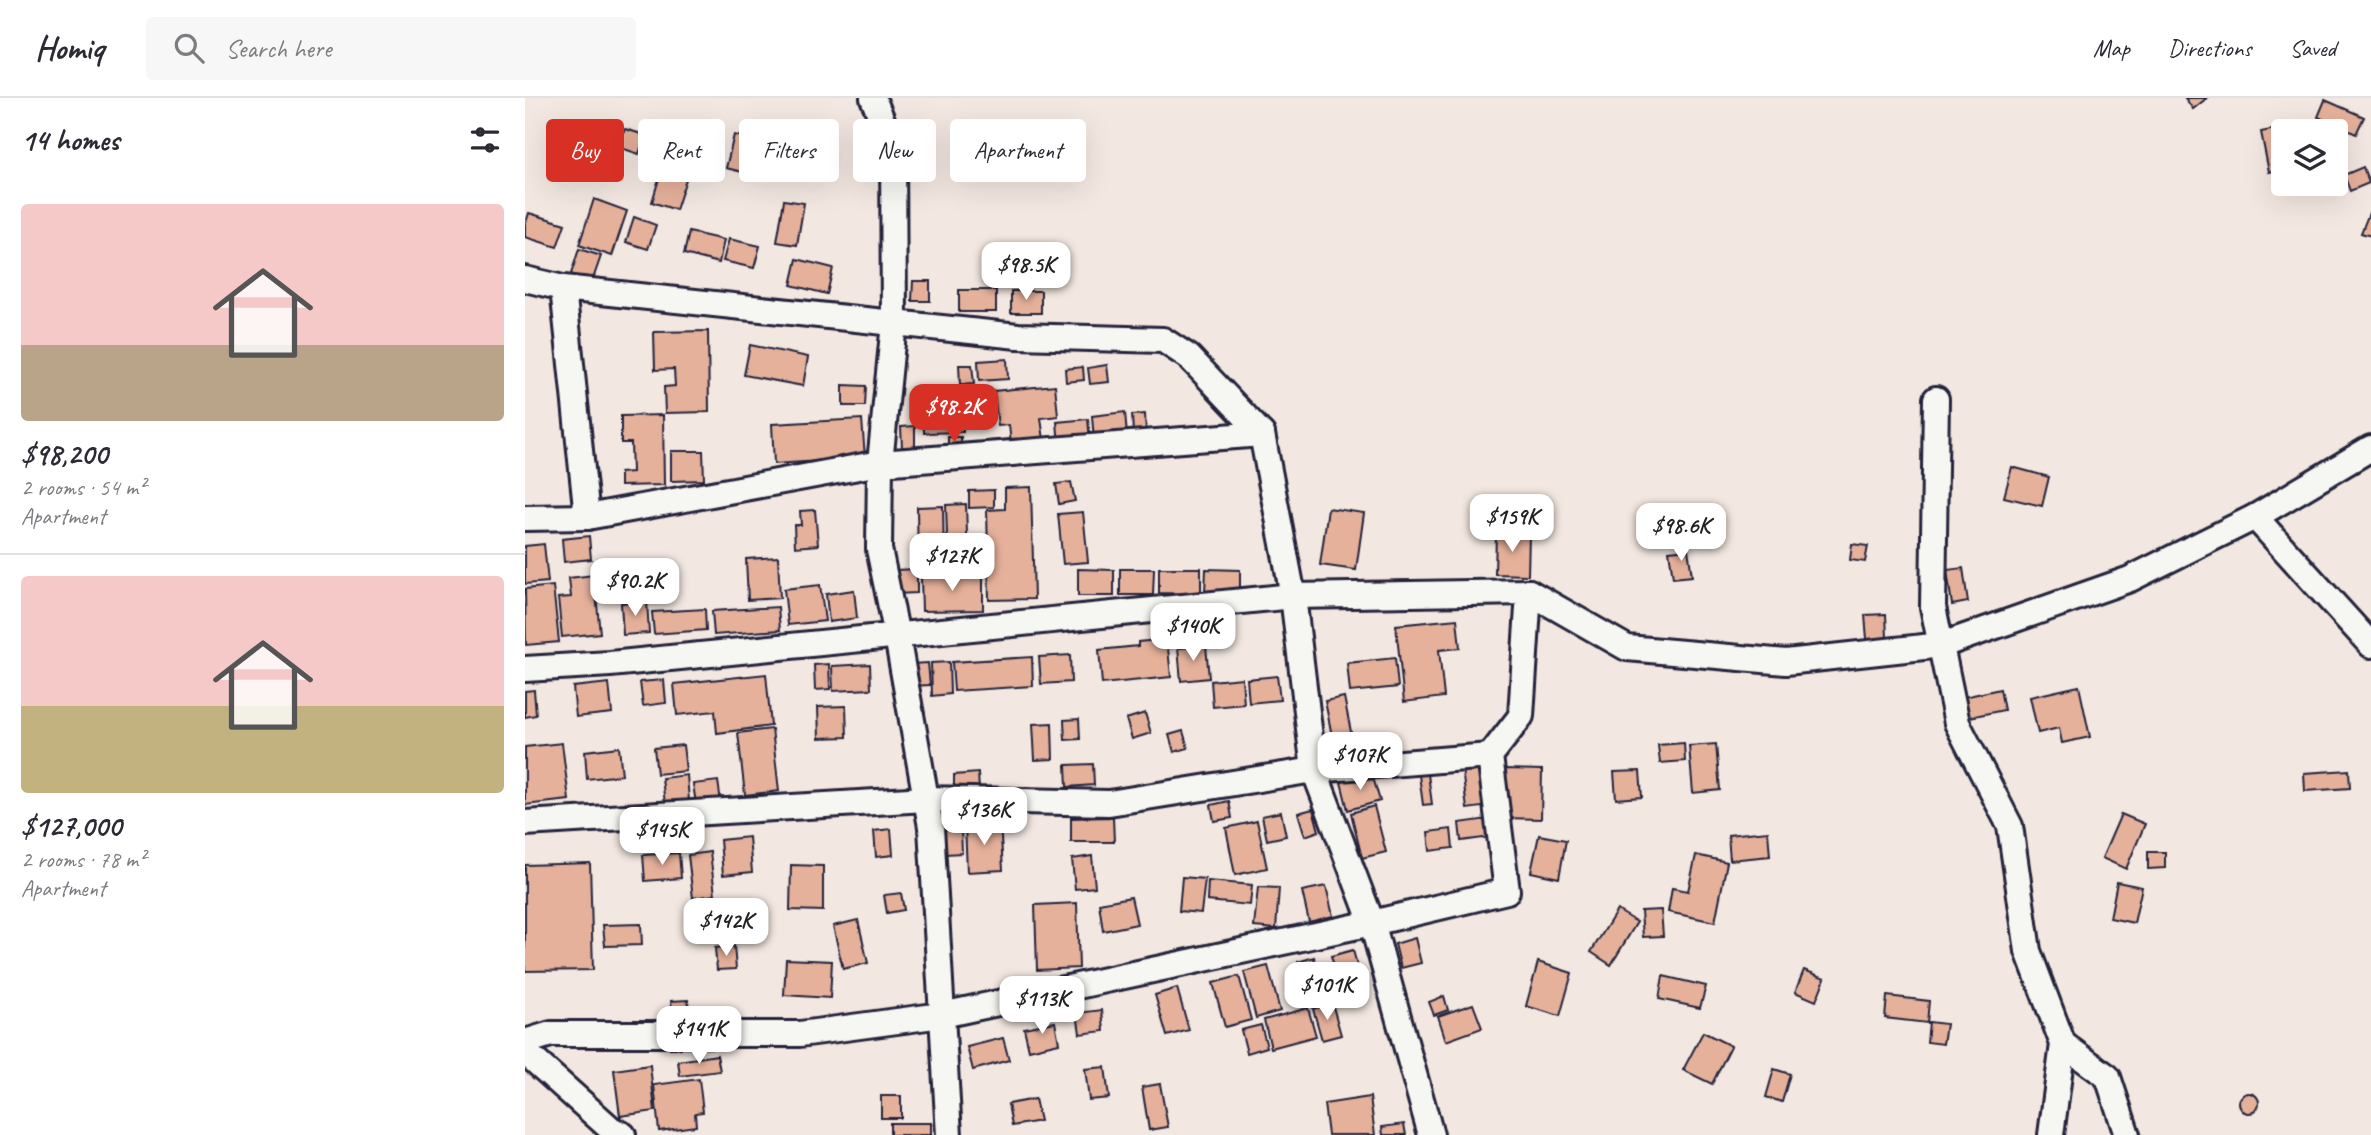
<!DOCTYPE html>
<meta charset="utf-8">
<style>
:root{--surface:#fff;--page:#f7f7f7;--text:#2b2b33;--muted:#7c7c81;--line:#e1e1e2;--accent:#d93025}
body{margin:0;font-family:Caveat,sans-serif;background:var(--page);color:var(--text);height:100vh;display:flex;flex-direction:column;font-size:26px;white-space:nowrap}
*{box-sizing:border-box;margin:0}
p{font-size:23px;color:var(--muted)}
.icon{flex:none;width:38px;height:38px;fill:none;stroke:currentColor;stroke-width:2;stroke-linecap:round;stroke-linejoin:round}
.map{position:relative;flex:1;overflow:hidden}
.sheet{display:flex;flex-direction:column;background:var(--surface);width:525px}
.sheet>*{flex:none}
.hud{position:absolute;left:21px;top:21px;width:665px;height:63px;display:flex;gap:14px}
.tools{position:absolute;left:1746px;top:21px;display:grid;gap:14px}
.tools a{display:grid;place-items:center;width:77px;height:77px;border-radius:7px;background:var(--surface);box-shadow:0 7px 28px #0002;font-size:35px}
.price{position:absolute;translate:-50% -60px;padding:0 16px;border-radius:14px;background:#fff;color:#222;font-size:23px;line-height:46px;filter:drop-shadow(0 2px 4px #0008)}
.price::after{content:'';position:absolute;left:50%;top:42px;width:21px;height:16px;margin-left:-10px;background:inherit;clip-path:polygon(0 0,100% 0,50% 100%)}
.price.current{background:var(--accent);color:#fff}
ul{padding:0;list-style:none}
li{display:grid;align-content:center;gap:14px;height:371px;padding:0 21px}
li+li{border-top:2px solid var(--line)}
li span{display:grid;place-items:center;height:217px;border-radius:7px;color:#555}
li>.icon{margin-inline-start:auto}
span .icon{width:126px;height:126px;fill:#fffc;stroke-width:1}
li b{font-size:30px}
h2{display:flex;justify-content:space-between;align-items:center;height:84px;padding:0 21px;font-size:30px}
.chip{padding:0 24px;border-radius:7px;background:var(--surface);box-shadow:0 7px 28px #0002;font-size:24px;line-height:63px}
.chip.current{background:var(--accent);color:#fff}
header{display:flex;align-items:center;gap:42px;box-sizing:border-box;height:98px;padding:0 35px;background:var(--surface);border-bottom:2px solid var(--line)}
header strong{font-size:33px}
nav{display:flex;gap:38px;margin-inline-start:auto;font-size:24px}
.search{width:490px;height:63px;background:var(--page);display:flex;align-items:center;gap:18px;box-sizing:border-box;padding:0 24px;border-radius:7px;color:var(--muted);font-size:26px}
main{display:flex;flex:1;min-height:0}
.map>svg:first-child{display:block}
.building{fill:#e6b19b;stroke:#22223b;stroke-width:2}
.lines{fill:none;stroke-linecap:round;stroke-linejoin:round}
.minor-casing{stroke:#22223b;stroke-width:30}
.minor{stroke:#f6f6f2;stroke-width:24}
</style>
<header>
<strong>Homiq</strong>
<div class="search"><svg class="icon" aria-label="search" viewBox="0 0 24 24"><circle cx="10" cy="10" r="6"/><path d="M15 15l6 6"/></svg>Search here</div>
<nav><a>Map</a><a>Directions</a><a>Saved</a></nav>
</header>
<main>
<section class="sheet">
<h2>14 homes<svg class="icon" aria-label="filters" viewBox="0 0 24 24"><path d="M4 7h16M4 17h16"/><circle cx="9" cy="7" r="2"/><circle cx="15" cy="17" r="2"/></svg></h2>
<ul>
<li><span style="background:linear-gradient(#f6c9c9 65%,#b9a48a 0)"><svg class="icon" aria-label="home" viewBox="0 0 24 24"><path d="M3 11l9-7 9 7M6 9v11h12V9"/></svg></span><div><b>$98,200</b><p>2 rooms · 54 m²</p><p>Apartment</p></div></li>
<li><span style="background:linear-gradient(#f6c9c9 60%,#c2b280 0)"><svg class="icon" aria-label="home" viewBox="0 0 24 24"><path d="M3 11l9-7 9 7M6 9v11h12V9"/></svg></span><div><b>$127,000</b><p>2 rooms · 78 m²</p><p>Apartment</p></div></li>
</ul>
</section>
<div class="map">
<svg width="1846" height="1037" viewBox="0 0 1846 1037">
<rect width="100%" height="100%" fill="#f3e8e1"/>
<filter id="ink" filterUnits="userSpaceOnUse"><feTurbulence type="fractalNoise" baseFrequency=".0143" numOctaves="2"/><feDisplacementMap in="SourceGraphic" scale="14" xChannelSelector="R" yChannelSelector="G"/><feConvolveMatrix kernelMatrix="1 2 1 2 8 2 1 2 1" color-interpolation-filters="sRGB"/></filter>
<g filter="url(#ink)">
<g class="building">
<polygon points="1660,0 1682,0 1668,11"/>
<polygon points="1800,2 1839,19 1831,36 1793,19"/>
<polygon points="1760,29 1759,71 1744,74 1736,34"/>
<polygon points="100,31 120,37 114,56 93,49"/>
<polygon points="209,37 250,47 242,80 201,70"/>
<polygon points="139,64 164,72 151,112 127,104"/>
<polygon points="1838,69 1844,85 1825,93 1819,77"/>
<polygon points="69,101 102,113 87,158 54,147"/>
<polygon points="259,102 279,105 272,147 252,144"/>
<polygon points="1846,110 1846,138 1836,135"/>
<polygon points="4,115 40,126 32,149 0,139 0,128"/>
<polygon points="109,119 131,127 123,151 101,144"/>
<polygon points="164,134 199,142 194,165 159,156"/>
<polygon points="204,141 235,148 229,170 198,163"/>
<polygon points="54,151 76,158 67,184 46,176"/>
<polygon points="272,161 308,170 302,196 266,187"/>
<polygon points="388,183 405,183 405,203 387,203"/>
<rect x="434" y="192" width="37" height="22"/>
<rect x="486" y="193" width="30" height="22"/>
<polygon points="183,233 184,314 140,315 139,289 150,288 149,271 130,272 129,234"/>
<polygon points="225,247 283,259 278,288 219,277"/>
<polygon points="482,261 483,281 454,283 453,263"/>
<polygon points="434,267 447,267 449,286 435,287"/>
<polygon points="582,267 584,284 565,286 563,270"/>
<polygon points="558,269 559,282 541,284 540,271"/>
<polygon points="318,287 341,288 340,308 318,308"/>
<polygon points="530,287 533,318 516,320 519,342 486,345 484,327 473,328 469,293"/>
<polygon points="437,291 438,334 399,335 398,293"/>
<polygon points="600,314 602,338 569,342 567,318"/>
<polygon points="620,316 621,334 608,336 607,317"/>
<polygon points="138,317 139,387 95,388 95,375 107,374 106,345 96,345 96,318"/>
<polygon points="337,321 340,360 249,366 247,326"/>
<polygon points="563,321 565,343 534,347 532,324"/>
<polygon points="390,328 390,349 377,350 376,329"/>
<rect x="423" y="339" width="13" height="13"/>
<polygon points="146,353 178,353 179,382 146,383"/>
<polygon points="1487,369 1524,379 1517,408 1479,399"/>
<polygon points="546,384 550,403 534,406 531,386"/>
<polygon points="506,389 509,501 464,502 462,412 480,411 480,390"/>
<polygon points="469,392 469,409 444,410 444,393"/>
<polygon points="441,406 443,465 423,466 421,407"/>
<polygon points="418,408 419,466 393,467 392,409"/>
<polygon points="803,410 839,415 831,472 795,467"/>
<polygon points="290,412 293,447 270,449 269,427 276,427 275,413"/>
<polygon points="558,414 563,464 538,466 533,416"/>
<polygon points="971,435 1004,436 1003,477 970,476"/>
<polygon points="64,438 66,461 39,464 37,441"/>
<polygon points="19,446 23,484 0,486 0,448"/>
<polygon points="1327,446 1343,448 1340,464 1325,462"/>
<polygon points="1163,451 1167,478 1148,480 1144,453"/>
<polygon points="253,459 255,500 223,502 221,461"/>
<polygon points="634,470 676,470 676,496 634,495"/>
<polygon points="1438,470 1443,504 1427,507 1422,472"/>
<polygon points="392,471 392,495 370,496 370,472"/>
<polygon points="553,471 589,472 589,498 553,498"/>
<polygon points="595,471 629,471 628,497 595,497"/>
<polygon points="681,471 715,472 715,496 680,495"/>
<polygon points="69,477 75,535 37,539 33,500 46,499 44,480"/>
<polygon points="458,478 458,512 397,513 396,479"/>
<polygon points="295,487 300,523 263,527 259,491"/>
<polygon points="28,488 34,544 1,547 0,491"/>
<polygon points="329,492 332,520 304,524 301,496"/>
<polygon points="122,503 124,535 98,537 96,505"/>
<polygon points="253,509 255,532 189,537 187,513"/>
<polygon points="180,511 181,532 129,536 127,514"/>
<polygon points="1361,516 1362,540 1342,541 1340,517"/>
<polygon points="932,521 935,550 914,552 919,599 879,604 871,527"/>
<polygon points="642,541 646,579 577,586 574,552 613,548 613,544"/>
<polygon points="681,548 684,580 656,583 653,550"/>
<polygon points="545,557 546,584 516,586 514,559"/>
<polygon points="507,559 508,588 429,593 427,564"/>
<polygon points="870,560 873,589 825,594 822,565"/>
<polygon points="424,564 425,596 407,598 406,565"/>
<polygon points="403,565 405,587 386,588 385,566"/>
<polygon points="304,566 305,591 290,592 289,567"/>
<polygon points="345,566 346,591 308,593 307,568"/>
<polygon points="241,576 246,628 192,635 190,613 152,617 149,586"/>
<polygon points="752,578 755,602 724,605 722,581"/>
<polygon points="717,580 719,606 688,609 686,583"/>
<polygon points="139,582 141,605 118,608 115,584"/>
<polygon points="84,585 87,615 51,619 48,589"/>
<polygon points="1554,588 1565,639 1537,645 1534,630 1513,635 1505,599"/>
<polygon points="1475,591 1479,612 1435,621 1430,601"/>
<polygon points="9,592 11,617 0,619 0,593"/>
<polygon points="819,599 829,649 810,653 800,603"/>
<polygon points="321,608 322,639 294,640 293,609"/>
<polygon points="620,615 626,635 607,641 601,621"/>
<polygon points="554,621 555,641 540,642 539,622"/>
<polygon points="527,625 528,661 510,662 508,626"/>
<polygon points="247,631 254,693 220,697 213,635"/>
<polygon points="658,633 663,650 649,654 644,637"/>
<polygon points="37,645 44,702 0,707 0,649"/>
<polygon points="1159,645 1160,663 1135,665 1133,647"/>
<polygon points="1191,646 1195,692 1168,695 1164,648"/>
<polygon points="158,647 161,673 132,676 129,650"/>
<polygon points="94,649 97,677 62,681 60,653"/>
<polygon points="568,666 569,687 542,689 541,667"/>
<polygon points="960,668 965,708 942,711 937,671"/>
<polygon points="980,671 1017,672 1016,721 979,720"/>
<polygon points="1824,672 1825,690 1780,693 1779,675"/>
<polygon points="1115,673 1117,699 1091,701 1089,674"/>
<polygon points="453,675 454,692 429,693 429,677"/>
<polygon points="847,676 855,703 823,712 816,684"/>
<polygon points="903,676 907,706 898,707 894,677"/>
<polygon points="162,677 164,703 140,706 137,680"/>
<polygon points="193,683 196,704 171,706 168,686"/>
<polygon points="704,703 707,720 689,723 686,707"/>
<polygon points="849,708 861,754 837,760 826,715"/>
<polygon points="788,711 794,733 780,738 773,715"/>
<polygon points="756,714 761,738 742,742 737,718"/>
<polygon points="1596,716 1620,726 1601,771 1577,760"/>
<polygon points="588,719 589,744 546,744 546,720"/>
<polygon points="963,721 966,739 936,743 934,725"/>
<polygon points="475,723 478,772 442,774 440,726"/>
<polygon points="732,723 742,770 710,777 701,730"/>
<polygon points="366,731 368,757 351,759 349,733"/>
<polygon points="436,731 437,755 420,756 419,732"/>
<polygon points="926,731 928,750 905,753 903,734"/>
<polygon points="1243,733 1245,758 1205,762 1203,737"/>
<polygon points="1014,737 1041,742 1034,780 1006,774"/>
<polygon points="224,739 227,774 198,777 195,742"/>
<polygon points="185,754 190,797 168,800 163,757"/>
<polygon points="1623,754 1640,754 1640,770 1623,771"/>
<polygon points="154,755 156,780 120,783 118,757"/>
<polygon points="1171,757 1202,764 1190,824 1143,814 1147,790 1163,793"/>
<polygon points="567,758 570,789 550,791 547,761"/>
<polygon points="65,765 68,872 0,873 0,767"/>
<polygon points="266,767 298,768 298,813 265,812"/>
<polygon points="657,779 680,781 676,815 654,813"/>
<polygon points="683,783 727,787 725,807 682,803"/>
<polygon points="1592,784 1617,789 1609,825 1585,820"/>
<polygon points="801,788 808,818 784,824 777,793"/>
<polygon points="733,789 754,790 751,831 729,829"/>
<polygon points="376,795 379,812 362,815 359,797"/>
<polygon points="606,799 612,826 578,833 574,805"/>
<polygon points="552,805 554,870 512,872 510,807"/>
<polygon points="1092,812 1112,824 1086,867 1066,854"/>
<polygon points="1136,812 1138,838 1118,839 1116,813"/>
<polygon points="333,822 343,865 318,871 308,828"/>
<polygon points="116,826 117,847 80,848 78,827"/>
<polygon points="890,840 896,865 876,870 870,846"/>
<polygon points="209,848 211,871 192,872 190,850"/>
<polygon points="828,852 836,883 824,886 821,871 811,874 806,858"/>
<polygon points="789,859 793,875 777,879 773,864"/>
<polygon points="261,861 307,863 305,900 259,897"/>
<polygon points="1013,864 1047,875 1035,918 1001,908"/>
<polygon points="743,868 755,913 731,920 719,874"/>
<polygon points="1279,872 1300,880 1291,903 1270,894"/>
<polygon points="714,878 726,922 700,929 688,885"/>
<polygon points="1138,878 1181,888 1175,910 1134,901"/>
<polygon points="652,890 664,932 642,938 630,897"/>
<polygon points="919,898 923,912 909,917 904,904"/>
<polygon points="1362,898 1404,903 1402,925 1360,920"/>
<polygon points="163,902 164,917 148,919 146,903"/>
<polygon points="807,905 816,937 797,942 788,911"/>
<polygon points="948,906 957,930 921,943 913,918"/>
<polygon points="783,910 791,938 746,950 739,922"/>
<polygon points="577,912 579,933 555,936 552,915"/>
<polygon points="530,924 534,945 504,952 499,930"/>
<polygon points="1404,924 1421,926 1418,946 1402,944"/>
<polygon points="736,927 742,949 722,955 716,932"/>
<polygon points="1178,934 1206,948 1187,986 1158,972"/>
<polygon points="478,940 484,962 448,972 442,949"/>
<polygon points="192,957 195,973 155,978 153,963"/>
<polygon points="125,967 130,1013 95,1018 89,972"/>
<polygon points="580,969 584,1000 564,1002 560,971"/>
<polygon points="1249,971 1265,976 1257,1004 1241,999"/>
<polygon points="174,981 178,1014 170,1015 171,1028 134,1033 129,987"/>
<polygon points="635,986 643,1029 624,1032 617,989"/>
<circle cx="1724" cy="1005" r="10"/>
<rect x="356" y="998" width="20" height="22"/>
<polygon points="845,999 850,1037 803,1037 799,1006"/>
<polygon points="510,1001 515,1023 487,1028 483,1006"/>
<rect x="365" y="1025" width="41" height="12"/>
<polygon points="879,1026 881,1037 858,1037 857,1029"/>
</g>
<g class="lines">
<defs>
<g id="minor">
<polyline points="0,181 38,190 369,225 368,49 348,0"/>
<polyline points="38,190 62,419"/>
<polyline points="1411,301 1408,509 1432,625 1485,728 1503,853 1538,946 1526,1037"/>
<polyline points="1730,419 1846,547"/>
<polyline points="0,420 62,419 355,365 737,336"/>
<polyline points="0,571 85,566 768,498 1004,494 1102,550 1261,564 1417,547 1605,481 1730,419 1846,350"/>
<polyline points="0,725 401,701 584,705 789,672 965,658"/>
<polyline points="0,944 26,936 275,936 417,917 847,825 982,793 965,658 996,618 1004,494"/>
<polyline points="1538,946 1583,979 1602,1037"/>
<polyline points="0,954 86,1031 98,1037"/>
<polyline points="424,1037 406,729 372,538 354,451 355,365 369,225 493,238 638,242 664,259 737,336 768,498 789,672 847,825 906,1037"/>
</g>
</defs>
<use href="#minor" class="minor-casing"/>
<use href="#minor" class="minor"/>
</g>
</g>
</svg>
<div class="tools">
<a><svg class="icon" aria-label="layers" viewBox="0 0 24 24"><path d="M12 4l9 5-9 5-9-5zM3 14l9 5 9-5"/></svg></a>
</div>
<b class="price" style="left:501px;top:204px">$98.5K</b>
<b class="price current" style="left:429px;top:346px">$98.2K</b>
<b class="price" style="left:987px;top:456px">$159K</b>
<b class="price" style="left:1156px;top:465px">$98.6K</b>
<b class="price" style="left:427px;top:495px">$127K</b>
<b class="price" style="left:110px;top:520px">$90.2K</b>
<b class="price" style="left:668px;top:565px">$140K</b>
<b class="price" style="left:835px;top:694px">$107K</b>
<b class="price" style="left:459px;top:749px">$136K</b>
<b class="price" style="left:137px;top:769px">$145K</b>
<b class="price" style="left:201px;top:860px">$142K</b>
<b class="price" style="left:802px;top:924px">$101K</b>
<b class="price" style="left:517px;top:938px">$113K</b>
<b class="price" style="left:174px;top:968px">$141K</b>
<div class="hud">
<a class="chip current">Buy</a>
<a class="chip">Rent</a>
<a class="chip">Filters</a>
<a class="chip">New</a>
<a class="chip">Apartment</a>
</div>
</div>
</main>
